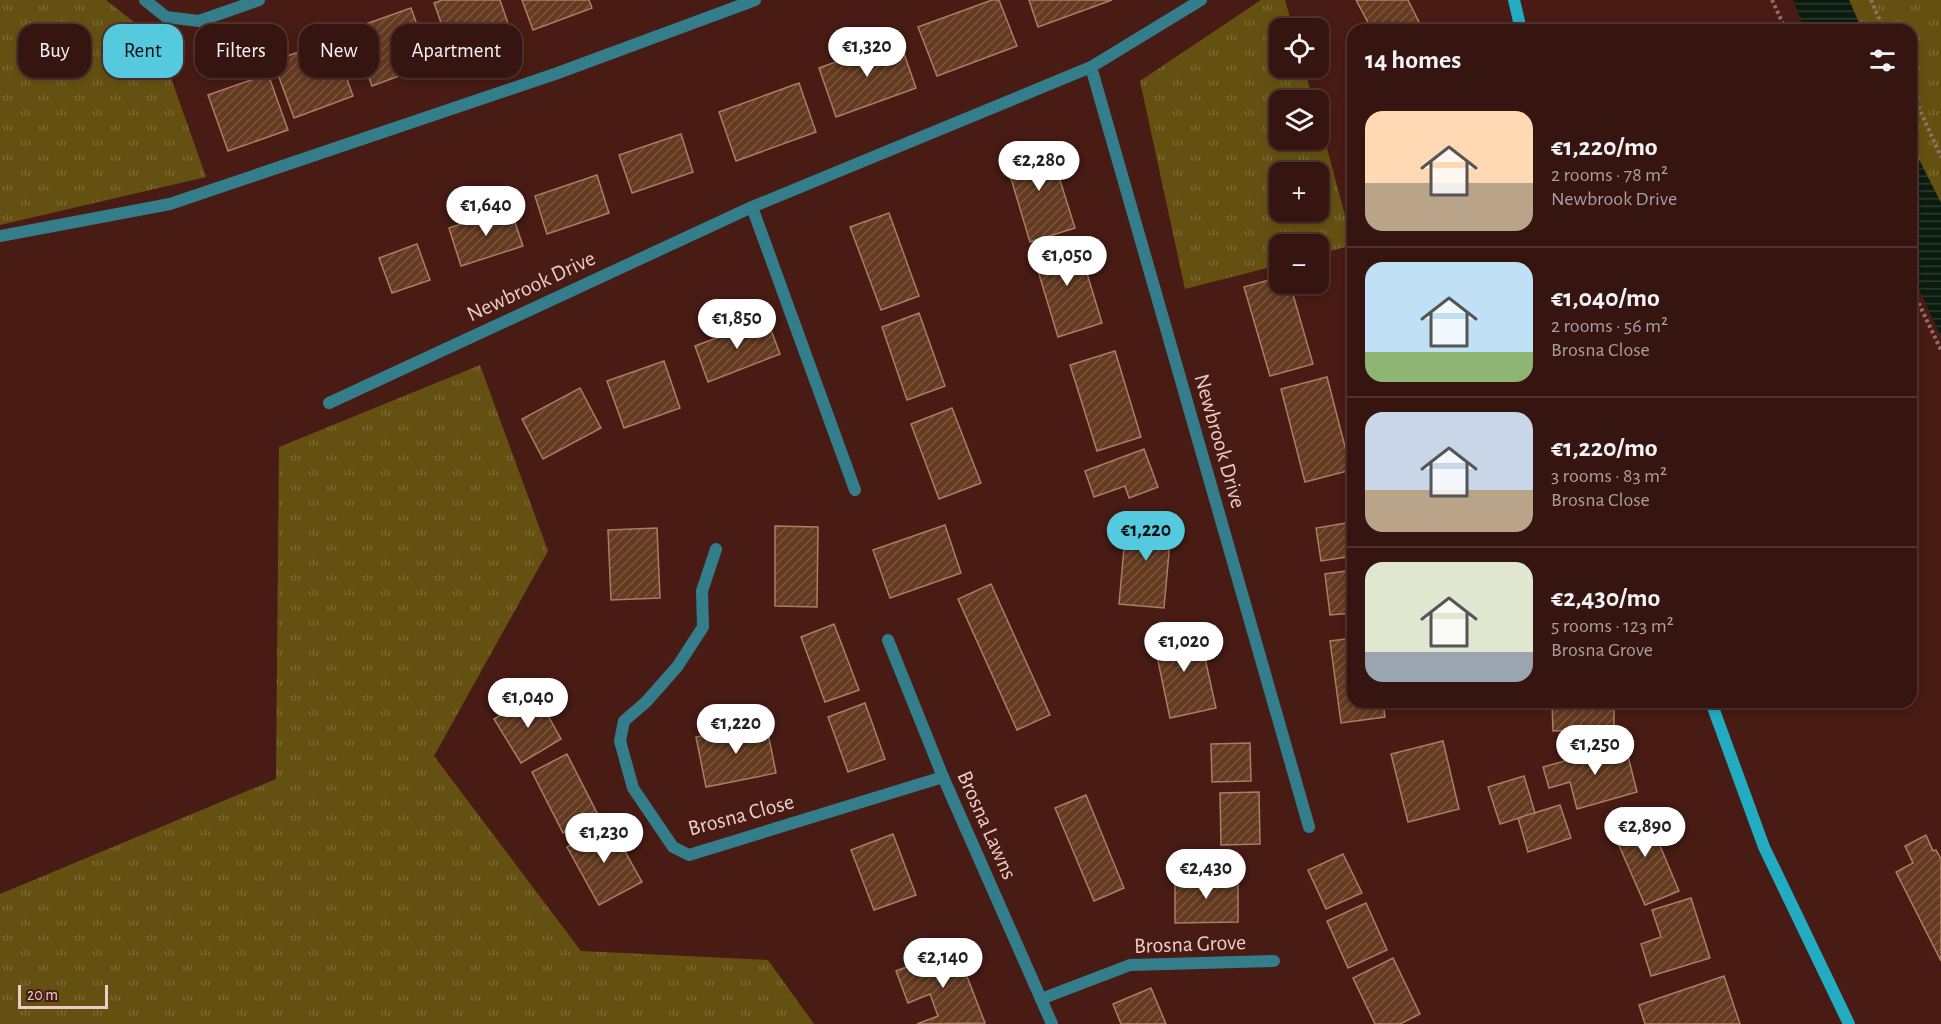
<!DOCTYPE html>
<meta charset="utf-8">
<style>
:root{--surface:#36140f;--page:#41211d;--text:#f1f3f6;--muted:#aa9e9e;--line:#50332f;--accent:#55cadf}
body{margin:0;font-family:"Alegreya Sans",sans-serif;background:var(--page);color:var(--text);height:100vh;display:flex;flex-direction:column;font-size:22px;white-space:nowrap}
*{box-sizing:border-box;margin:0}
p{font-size:20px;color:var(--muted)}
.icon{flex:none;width:33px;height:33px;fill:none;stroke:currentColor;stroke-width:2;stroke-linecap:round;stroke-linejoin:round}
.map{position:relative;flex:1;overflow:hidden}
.details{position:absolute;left:1347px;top:24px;width:570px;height:684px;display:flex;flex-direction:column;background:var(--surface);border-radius:18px;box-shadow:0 3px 9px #0003,0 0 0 2px var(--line)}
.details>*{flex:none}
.guide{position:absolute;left:18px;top:24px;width:570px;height:54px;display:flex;gap:12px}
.controls{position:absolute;left:1269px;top:18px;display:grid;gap:12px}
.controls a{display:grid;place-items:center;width:60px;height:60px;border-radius:12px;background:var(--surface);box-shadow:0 3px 9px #0003,0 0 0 2px var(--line);font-size:30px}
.scale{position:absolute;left:18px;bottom:15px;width:90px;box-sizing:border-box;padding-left:6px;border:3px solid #ebcdc7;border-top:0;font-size:16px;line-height:21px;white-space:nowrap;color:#ebcdc7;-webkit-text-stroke:4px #481b14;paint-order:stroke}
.price{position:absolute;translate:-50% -51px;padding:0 14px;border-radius:21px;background:#fff;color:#222;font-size:20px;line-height:39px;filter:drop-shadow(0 2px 3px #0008)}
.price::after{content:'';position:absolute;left:50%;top:36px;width:18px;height:14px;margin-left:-9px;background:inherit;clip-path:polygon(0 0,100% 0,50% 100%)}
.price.active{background:var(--accent);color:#111}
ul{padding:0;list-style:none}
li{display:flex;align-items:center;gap:18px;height:150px;padding:0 18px}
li+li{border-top:2px solid var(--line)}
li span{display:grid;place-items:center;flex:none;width:168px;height:120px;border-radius:18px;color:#555}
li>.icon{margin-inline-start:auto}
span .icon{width:72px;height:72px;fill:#fffc;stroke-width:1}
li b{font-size:26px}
h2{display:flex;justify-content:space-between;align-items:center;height:72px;padding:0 18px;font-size:26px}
.tag{padding:0 21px;border-radius:18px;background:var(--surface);box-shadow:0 3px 9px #0003,0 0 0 2px var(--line);font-size:21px;line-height:54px}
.tag.active{background:var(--accent);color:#111}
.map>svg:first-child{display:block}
.grass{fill:url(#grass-tufts);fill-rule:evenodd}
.water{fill:url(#water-rules)}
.building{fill:url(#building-hatch);stroke:#ac7d62;stroke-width:1.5}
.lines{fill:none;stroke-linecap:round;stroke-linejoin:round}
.path{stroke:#946e67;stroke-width:4;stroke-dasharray:3 3;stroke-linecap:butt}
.lane{stroke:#347e8b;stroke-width:12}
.street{stroke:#347e8b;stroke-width:12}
.secondary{stroke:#21acc1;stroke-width:12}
.labels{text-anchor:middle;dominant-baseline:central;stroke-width:4.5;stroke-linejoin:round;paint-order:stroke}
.street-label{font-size:22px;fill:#ebcdc7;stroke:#481b14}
</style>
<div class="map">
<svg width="1941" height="1024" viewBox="0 0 1941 1024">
<defs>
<pattern id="grass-tufts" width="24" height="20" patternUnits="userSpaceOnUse" patternTransform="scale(1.5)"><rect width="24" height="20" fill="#645112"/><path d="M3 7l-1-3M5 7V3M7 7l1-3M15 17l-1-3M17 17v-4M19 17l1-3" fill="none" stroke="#7a6933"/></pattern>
<pattern id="water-rules" width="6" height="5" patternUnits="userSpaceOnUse" patternTransform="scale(1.5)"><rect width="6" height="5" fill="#0a1b0f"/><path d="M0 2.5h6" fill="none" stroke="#2e3b30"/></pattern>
<pattern id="building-hatch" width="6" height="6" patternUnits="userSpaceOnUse" patternTransform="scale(1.5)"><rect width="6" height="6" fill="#643a20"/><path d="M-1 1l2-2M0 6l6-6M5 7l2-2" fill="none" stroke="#7a553f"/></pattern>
</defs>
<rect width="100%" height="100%" fill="#481b14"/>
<g class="grass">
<polygon points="0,0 106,0 158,41 206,177 0,225"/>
<path d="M1261 0H1285L1293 28H1280V68H1304L1313 100H1280V140H1318L1319 119 1353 245 1319 254 1318 244H1280L1279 265 1185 289 1140 81ZM1318 172V212H1280V172Z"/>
<polygon points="1849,0 1941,0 1941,203 1911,144 1911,30 1862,30"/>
<polygon points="480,365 548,551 434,756 581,951 768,960 814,1024 0,1024 0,894 276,779 279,447"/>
</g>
<g class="water">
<polygon points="1793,0 1849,0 1862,30 1805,30"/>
<polygon points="1911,144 1941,203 1941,337 1911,271"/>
</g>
<g class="building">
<polygon points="442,0 500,0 513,38 454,59 434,3"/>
<polygon points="522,0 589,0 592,8 533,30"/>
<polygon points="992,0 999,0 1017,46 937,76 918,27"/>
<polygon points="1029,0 1112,0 1038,27"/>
<polygon points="1356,0 1408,0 1423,30 1372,30"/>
<polygon points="411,8 431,64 372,86 352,29"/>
<polygon points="899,39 916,88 836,117 819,68"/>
<polygon points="333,40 353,96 294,118 273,61"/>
<polygon points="268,74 288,130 228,151 208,95"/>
<polygon points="799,83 816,132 736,161 719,112"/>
<polygon points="681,134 693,172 632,193 619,155"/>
<polygon points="1048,142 1075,228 1030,242 1004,155"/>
<polygon points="597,175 609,213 547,234 535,196"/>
<polygon points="510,208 523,246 461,266 449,228"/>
<polygon points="889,213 919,296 881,310 850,227"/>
<polygon points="1076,237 1102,323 1058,337 1032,251"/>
<polygon points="417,244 430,280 392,293 379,258"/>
<polygon points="1280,277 1280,284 1290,284 1313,364 1270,376 1244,287"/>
<polygon points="919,313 945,386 907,400 882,327"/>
<polygon points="767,319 780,354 708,382 695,346"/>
<polygon points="1115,351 1141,437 1097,451 1070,365"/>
<polygon points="664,361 680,408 624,428 607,381"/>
<polygon points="1327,377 1351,470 1305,482 1281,389"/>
<polygon points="580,388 601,428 543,459 522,419"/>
<polygon points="952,408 981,483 939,499 911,424"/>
<polygon points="1144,449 1158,487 1129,498 1125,486 1094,497 1085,471"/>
<polygon points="1127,515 1172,519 1164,608 1119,604"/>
<polygon points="1353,522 1353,556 1321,561 1316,528"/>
<polygon points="945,525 961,573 890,598 873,550"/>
<polygon points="775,526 818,527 817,607 775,606"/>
<polygon points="657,528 660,598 611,600 608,530"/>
<polygon points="1353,570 1353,613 1330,615 1325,574"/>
<polygon points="991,584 1050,715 1017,730 958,599"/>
<polygon points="834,624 859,690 825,702 801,637"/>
<polygon points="1198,627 1216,708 1170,718 1153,637"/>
<polygon points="1353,638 1353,702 1383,702 1385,717 1341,723 1330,641"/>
<polygon points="536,694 561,739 521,763 494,719"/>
<polygon points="1552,702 1614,702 1614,729 1553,731"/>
<polygon points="865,703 885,759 848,772 828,717"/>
<polygon points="766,723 776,773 706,787 696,737"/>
<polygon points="1443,741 1459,809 1408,822 1391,754"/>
<polygon points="1250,743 1251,781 1212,782 1211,744"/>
<polygon points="1625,744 1637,792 1577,809 1570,782 1549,788 1543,767"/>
<polygon points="567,754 598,815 563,833 532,772"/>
<polygon points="1524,776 1535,813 1500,824 1488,787"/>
<polygon points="1259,792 1260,844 1221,845 1220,793"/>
<polygon points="1086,795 1124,888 1094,901 1055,808"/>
<polygon points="1560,805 1571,838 1528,852 1518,818"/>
<polygon points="1645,810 1679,891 1645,905 1610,825"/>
<polygon points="609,823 642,882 599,905 567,847"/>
<polygon points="893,834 916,895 874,910 851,850"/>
<polygon points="1926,835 1933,851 1936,850 1941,859 1941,961 1896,872 1913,863 1905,846"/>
<polygon points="1343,854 1362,893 1326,909 1308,870"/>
<polygon points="1175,878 1238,878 1238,922 1175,923"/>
<polygon points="1691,898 1710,958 1651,976 1641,944 1661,937 1652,910"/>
<polygon points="1366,903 1387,950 1348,968 1327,921"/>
<polygon points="956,948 985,1023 917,1024 938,1016 930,994 908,1003 896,971"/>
<polygon points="1393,958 1420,1014 1400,1024 1375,1024 1353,978"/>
<polygon points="1724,976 1740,1024 1645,1024 1639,1005"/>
<polygon points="1151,988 1166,1024 1121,1024 1113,1004"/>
</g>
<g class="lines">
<g class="path">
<polyline points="1772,0 1786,30"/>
<polyline points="1871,0 1884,30"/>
<polyline points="1911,90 1941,157"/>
<polyline points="1911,287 1941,350"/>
</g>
<polyline class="lane" points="0,236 170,204 555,74 755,0"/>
<g class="street">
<polyline points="145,0 166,17 199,21 259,0"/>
<polyline points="1091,67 1309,827"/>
<polyline points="752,207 855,490"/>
<polyline points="329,403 752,207 1091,67 1201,0"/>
<polyline points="716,549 702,591 703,627 677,667 646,702 624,721 620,741 633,788 673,847 689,855 943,777"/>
<polyline points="888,640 943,777 1052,1024"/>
<polyline points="1041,999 1130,965 1274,961"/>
</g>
<g class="secondary">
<polyline points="1514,0 1521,30"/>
<polyline points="1711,702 1764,847 1849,1024"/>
</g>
</g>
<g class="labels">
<g class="street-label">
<text transform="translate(531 286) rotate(-25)">Newbrook Drive</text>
<text transform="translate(1220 441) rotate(74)">Newbrook Drive</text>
<text transform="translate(741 815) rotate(-15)">Brosna Close</text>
<text transform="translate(987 825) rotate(66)">Brosna Lawns</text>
<text transform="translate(1190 944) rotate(-2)">Brosna Grove</text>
</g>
</g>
</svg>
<div class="controls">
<a><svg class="icon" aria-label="locate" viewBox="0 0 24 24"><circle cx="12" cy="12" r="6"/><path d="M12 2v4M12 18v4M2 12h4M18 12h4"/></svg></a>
<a><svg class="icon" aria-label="layers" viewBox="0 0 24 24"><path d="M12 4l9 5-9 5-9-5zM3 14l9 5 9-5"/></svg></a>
<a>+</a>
<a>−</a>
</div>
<div class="scale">20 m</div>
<b class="price" style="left:867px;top:78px">€1,320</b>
<b class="price" style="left:1039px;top:192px">€2,280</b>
<b class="price" style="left:486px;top:237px">€1,640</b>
<b class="price" style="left:1067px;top:287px">€1,050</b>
<b class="price" style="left:737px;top:350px">€1,850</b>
<b class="price active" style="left:1146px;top:562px">€1,220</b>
<b class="price" style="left:1184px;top:673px">€1,020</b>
<b class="price" style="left:528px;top:729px">€1,040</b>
<b class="price" style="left:736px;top:755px">€1,220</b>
<b class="price" style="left:1595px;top:776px">€1,250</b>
<b class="price" style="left:1645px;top:858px">€2,890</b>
<b class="price" style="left:604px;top:864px">€1,230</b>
<b class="price" style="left:1206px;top:900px">€2,430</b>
<b class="price" style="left:943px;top:989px">€2,140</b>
<div class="guide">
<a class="tag">Buy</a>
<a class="tag active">Rent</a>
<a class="tag">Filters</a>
<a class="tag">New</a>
<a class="tag">Apartment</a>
</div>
<section class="details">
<h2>14 homes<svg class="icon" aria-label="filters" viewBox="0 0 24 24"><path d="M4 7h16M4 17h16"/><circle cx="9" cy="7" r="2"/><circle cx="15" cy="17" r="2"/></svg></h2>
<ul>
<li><span style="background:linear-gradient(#ffd9b3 60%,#b9a48a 0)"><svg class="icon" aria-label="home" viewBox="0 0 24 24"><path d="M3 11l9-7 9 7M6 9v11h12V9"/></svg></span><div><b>€1,220/mo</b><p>2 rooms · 78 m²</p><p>Newbrook Drive</p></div></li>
<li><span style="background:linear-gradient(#bfe0f5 75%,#8fb573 0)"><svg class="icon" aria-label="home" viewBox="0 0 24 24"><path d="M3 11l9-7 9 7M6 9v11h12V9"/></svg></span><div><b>€1,040/mo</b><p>2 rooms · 56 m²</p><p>Brosna Close</p></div></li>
<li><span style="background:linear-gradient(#c9d6e8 65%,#b9a48a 0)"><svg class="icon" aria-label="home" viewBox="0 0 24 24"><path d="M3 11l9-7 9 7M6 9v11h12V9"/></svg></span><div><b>€1,220/mo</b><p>3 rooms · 83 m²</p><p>Brosna Close</p></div></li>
<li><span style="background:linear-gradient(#dfe7d0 75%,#9aa5b1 0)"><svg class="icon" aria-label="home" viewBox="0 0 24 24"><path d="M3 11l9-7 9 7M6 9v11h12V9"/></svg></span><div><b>€2,430/mo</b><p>5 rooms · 123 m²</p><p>Brosna Grove</p></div></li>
</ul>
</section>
</div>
